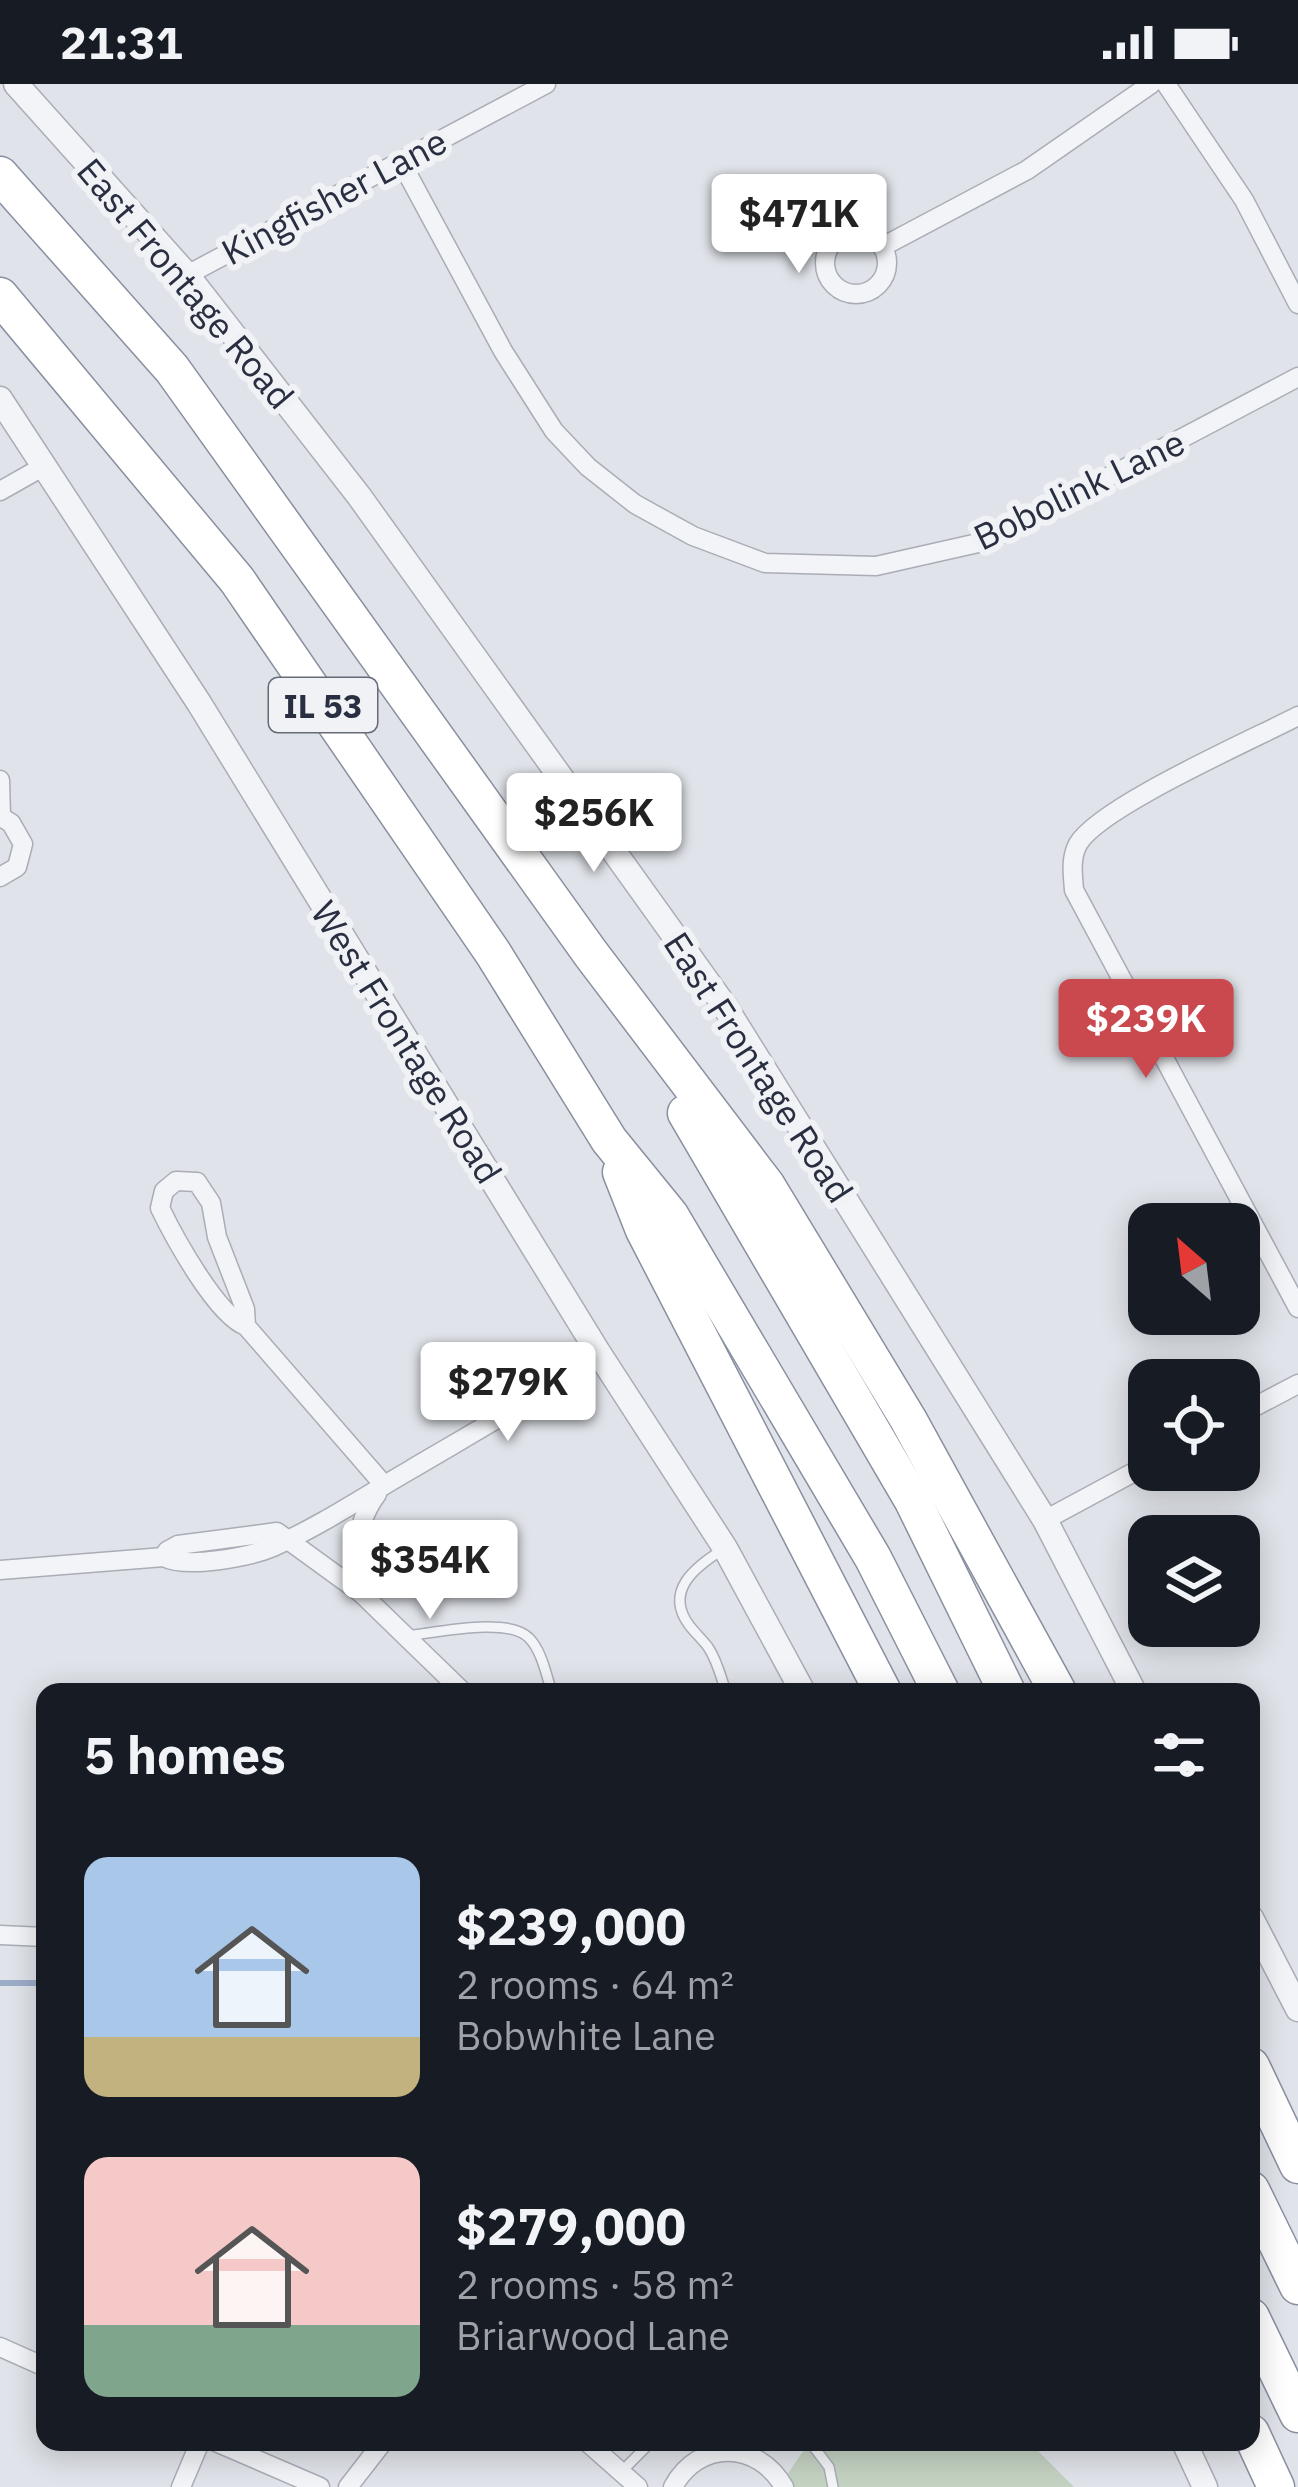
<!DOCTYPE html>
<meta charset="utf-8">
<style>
:root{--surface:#171b24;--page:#20242c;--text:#f1f3f6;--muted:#9ea1a6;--accent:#ca494f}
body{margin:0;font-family:"IBM Plex Sans",sans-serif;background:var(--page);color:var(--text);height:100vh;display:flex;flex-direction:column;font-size:45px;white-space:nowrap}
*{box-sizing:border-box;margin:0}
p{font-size:39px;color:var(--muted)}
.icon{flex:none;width:66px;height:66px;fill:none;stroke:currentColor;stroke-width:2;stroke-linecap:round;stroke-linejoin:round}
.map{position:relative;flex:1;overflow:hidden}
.sheet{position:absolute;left:36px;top:1599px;width:1224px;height:768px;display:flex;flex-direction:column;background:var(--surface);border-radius:24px;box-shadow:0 6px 30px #0003}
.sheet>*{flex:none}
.needle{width:78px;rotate:332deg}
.fabs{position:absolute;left:1128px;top:1119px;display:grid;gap:24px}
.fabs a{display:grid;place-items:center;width:132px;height:132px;border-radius:24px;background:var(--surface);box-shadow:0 6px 30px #0003;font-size:60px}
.price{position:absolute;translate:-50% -102px;padding:0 27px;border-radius:12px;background:#fff;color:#222;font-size:39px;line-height:78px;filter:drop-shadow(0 3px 6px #0008)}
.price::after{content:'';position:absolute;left:50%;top:72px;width:36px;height:27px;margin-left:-18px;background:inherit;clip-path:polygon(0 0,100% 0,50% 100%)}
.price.active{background:var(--accent);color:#fff}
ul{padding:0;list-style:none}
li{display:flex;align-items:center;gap:36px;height:300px;padding:0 48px}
li span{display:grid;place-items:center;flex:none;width:336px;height:240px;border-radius:24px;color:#555}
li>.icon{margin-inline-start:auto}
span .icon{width:144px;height:144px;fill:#fffc;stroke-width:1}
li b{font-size:51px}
h2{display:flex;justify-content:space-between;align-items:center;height:144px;padding:0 48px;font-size:51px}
.status{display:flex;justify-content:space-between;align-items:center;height:84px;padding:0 60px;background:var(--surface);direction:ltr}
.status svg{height:33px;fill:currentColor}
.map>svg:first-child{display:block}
.green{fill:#c4d2c2}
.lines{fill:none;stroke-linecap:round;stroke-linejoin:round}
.stream{stroke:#9cadc8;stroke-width:6}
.service-casing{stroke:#a9adb6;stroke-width:12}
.minor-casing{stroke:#a9adb6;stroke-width:21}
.tertiary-casing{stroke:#a9adb6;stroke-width:27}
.motorway-casing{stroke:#888f9f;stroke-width:39}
.service{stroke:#f3f4f7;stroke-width:9}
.minor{stroke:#f3f4f7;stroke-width:18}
.tertiary{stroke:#f3f4f7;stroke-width:24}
.motorway{stroke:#fff;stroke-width:36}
.labels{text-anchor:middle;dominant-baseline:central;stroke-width:12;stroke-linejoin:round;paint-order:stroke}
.shield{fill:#f0f2f6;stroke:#656a77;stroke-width:3}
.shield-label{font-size:33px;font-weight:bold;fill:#292f40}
.street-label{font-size:36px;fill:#292f40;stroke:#f0f2f6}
</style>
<div class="status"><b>21:31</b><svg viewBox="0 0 49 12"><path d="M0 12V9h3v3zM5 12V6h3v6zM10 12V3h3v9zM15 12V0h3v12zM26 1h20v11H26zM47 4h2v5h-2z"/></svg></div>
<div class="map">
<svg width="1298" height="2403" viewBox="0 0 1298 2403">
<rect width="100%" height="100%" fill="#e0e3e9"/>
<polygon class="green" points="809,2358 1029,2358 1074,2403 779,2403"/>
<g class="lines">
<polyline class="stream" points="0,1899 45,1899"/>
<defs>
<g id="service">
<path d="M722 1466C695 1483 664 1507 689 1541 695 1549 702 1555 708 1563 717 1576 721 1593 726 1608"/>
<path d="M406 1552C435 1549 508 1532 529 1554 542 1567 546 1591 552 1608"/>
<polyline points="810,2358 829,2383 833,2403"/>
<polyline points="621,2388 651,2358"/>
</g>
<g id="minor">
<polyline points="1166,0 1244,116 1298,220"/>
<polyline points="400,76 503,267 554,347 588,383 635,420 693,452 765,479 876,482 987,457 1298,293"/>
<circle cx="856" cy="179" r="31"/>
<polyline points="882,163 1027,86 1151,0"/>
<polyline points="187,191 546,0"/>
<polyline points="0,407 46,381"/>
<path d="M1298 632C1254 655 1099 723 1078 760 1070 775 1073 791 1074 806L1298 1224"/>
<polyline points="0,696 1,733"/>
<polyline points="0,793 17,783 23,760 11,739 1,733"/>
<path d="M246 1242 245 1225 217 1153 211 1119 197 1098 176 1097 164 1107 160 1124C174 1153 217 1232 246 1242L384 1401"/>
<polyline points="1239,1331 1298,1300"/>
<polyline points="1045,1436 1149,1380"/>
<polyline points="164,1473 167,1467 178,1461 277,1448 361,1509 463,1608"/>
<path d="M0 1486 164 1473C186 1485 250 1473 273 1463 320 1442 365 1412 410 1386 474 1348 539 1313 598 1268"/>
<path d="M361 1509C355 1472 354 1441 377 1410"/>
<polyline points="0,1851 45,1853"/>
<polyline points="0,2263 45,2283"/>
<polyline points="216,2358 320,2403"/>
<polyline points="587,2358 638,2403"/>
<polyline points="181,2403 200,2358"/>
<polyline points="348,2403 383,2358"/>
<path d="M673 2403C699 2355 758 2357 784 2403"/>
</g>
<g id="tertiary">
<polyline points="16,0 187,191 359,412 724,921 1045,1436 1134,1608"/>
<polyline points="0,315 199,619 598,1268 725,1464 803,1608"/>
<polyline points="1251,1834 1298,1925"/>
<polyline points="1184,2358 1205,2403"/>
</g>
<g id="motorway">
<polyline points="0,91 172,285 591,870 767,1102 908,1335 1058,1608"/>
<polyline points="0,212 237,496 493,869 609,1056 670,1131 873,1474 941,1608"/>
<polyline points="686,1029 913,1417 1007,1608"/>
<polyline points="621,1088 644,1146 883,1608"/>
<polyline points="1251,1982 1298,2081"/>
<polyline points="1251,2106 1298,2202"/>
<polyline points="1251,2233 1298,2330"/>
<polyline points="1251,2349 1276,2403"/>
</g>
</defs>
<use href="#service" class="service-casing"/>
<use href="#minor" class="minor-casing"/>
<use href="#tertiary" class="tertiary-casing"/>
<use href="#motorway" class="motorway-casing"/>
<use href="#service" class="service"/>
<use href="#minor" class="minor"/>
<use href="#tertiary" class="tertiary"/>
<use href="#motorway" class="motorway"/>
</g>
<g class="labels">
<rect class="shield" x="269" y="594" width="108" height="54" rx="9"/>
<g class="shield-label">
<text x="323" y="621">IL 53</text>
</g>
<g class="street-label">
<text transform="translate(334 112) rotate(-28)">Kingfisher Lane</text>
<text transform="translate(186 199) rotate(50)">East Frontage Road</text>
<text transform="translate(1079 405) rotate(-26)">Bobolink Lane</text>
<text transform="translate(407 958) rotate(58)">West Frontage Road</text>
<text transform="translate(759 983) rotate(57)">East Frontage Road</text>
</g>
</g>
</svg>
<div class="fabs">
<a><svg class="needle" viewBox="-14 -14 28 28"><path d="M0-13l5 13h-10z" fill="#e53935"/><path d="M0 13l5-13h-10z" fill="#9ea1a6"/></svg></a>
<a><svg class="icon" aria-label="locate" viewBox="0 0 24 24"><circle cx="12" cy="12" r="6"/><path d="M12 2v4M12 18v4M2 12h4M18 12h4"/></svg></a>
<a><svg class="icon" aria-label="layers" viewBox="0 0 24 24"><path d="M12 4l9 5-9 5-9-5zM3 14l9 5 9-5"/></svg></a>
</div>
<b class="price" style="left:799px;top:192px">$471K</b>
<b class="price" style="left:594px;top:791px">$256K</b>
<b class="price active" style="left:1146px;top:997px">$239K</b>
<b class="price" style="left:508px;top:1360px">$279K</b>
<b class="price" style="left:430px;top:1538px">$354K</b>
<section class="sheet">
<h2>5 homes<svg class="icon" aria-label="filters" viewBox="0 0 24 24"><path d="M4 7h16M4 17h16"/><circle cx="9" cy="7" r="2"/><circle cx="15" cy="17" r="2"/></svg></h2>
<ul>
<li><span style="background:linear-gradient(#a9c7e8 75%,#c2b280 0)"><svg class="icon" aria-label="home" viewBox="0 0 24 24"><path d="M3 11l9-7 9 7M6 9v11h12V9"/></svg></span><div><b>$239,000</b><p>2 rooms · 64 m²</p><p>Bobwhite Lane</p></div></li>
<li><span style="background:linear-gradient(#f6c9c9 70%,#7fa58c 0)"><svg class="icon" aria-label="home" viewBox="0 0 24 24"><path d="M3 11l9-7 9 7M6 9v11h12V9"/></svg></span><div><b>$279,000</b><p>2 rooms · 58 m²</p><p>Briarwood Lane</p></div></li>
</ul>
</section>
</div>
